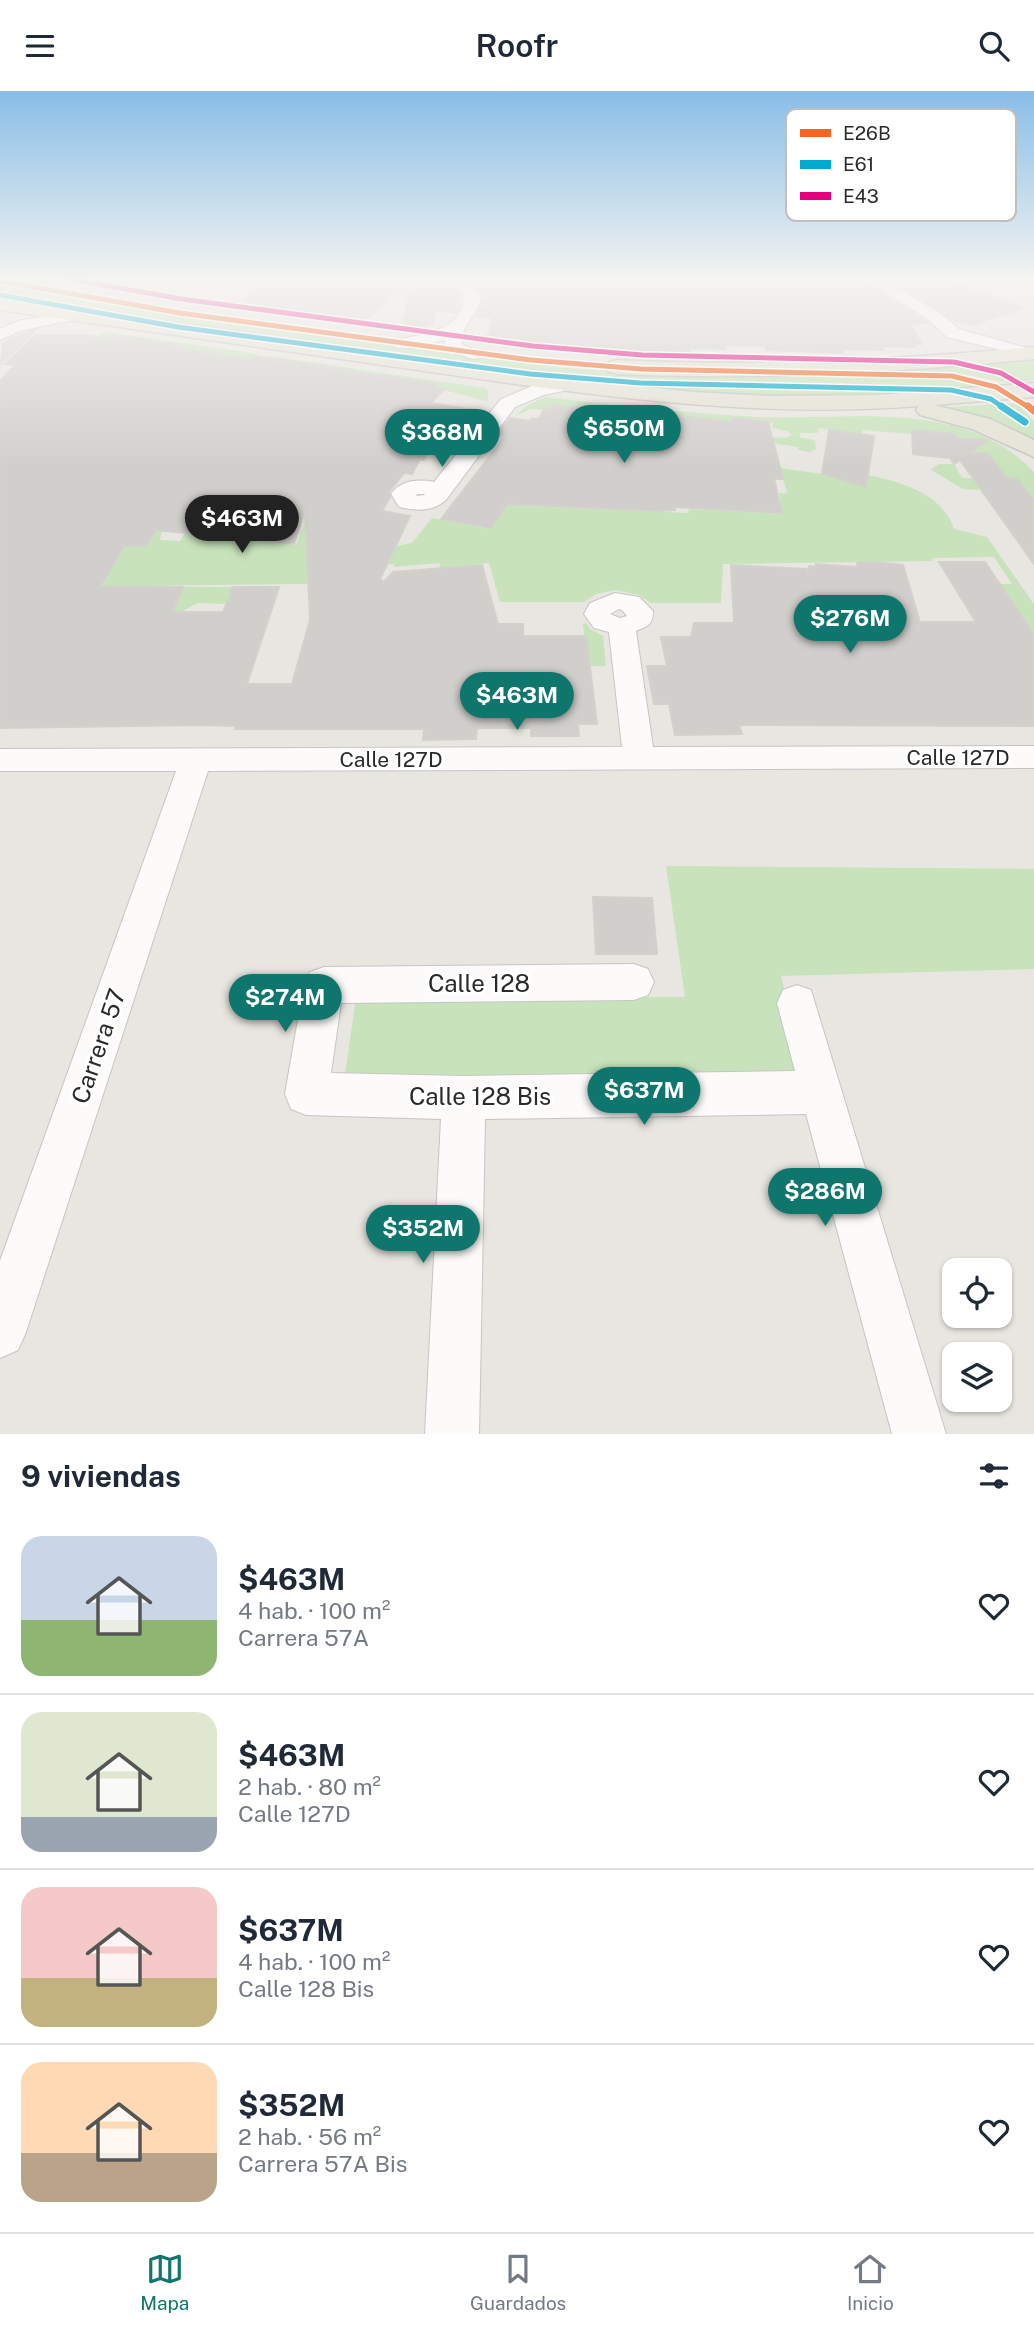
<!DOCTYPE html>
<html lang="es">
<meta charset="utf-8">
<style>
:root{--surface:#fff;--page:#f2f2f3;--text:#1f2937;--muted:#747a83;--line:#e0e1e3;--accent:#0f766e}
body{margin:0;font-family:"Public Sans",sans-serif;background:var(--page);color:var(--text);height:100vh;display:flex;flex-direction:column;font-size:26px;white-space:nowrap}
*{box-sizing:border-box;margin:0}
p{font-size:23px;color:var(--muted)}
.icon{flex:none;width:38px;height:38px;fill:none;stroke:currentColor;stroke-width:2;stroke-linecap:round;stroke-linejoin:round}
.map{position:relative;height:1343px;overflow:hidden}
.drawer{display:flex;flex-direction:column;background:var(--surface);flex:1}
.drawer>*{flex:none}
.tools{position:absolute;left:942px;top:1167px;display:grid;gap:14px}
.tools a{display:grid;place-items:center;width:70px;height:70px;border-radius:14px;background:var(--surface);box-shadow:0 2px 5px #0004;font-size:35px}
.price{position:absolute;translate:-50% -60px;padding:0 16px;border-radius:24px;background:var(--accent);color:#fff;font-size:23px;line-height:46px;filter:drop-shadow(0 2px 4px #0008)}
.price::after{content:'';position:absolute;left:50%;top:42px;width:21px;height:16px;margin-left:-10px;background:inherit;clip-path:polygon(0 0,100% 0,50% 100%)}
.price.selected{background:#222;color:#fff}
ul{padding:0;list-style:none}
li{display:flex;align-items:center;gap:21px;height:175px;padding:0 21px}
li+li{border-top:2px solid var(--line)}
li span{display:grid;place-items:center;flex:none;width:196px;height:140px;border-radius:21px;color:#555}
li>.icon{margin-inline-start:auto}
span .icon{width:84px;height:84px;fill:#fffc;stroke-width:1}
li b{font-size:30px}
h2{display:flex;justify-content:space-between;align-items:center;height:84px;padding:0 21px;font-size:30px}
header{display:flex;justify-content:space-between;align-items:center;height:91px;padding:0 21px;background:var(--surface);font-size:32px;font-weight:600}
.dock{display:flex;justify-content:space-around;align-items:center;height:98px;border-top:2px solid var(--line);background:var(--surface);font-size:19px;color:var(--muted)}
.dock a{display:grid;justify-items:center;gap:4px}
.dock .selected{color:var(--accent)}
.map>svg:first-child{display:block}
.green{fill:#c8e3bb}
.plaza{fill:#d6d4ce}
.building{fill:#d1cfcb;stroke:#d3d1cc;stroke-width:2;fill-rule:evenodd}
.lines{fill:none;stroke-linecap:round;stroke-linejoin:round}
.minor-casing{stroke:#c6c5c5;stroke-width:2}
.major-casing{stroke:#c4c4c1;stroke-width:3}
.minor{fill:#fcfbfa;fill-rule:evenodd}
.major{fill:#e5e3d5;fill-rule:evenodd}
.bus-1-far1-casing{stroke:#fff;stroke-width:8}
.bus-1-casing{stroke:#fff;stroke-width:10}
.bus-2-far1-casing{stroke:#fff;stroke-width:8}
.bus-2-casing{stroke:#fff;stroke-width:10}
.bus-3-casing{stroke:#fff;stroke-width:8}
.bus-1-far1{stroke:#f26522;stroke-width:5}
.bus-1{stroke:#f26522;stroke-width:7}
.bus-2-far1{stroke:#00a9ce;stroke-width:5}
.bus-2{stroke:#00a9ce;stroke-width:7}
.bus-3{stroke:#e5007d;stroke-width:5}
.labels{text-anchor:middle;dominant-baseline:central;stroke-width:6;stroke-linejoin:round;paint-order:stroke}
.street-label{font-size:21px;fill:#2a2a2a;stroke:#fff}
.near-street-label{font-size:24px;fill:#2a2a2a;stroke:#fff}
.key{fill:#fff;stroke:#bfbfbf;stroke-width:2}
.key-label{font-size:19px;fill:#2a2a2a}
</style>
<header><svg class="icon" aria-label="menu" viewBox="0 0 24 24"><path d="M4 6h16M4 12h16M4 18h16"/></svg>Roofr<svg class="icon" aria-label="search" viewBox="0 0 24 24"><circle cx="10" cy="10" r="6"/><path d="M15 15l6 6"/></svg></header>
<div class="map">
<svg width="1034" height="1343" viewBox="0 0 1034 1343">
<rect width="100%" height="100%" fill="#e8e6e0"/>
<g class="green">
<path d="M0 195 194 228 563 277 684 284 934 287 968 290 978 295C950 302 917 301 887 303 787 309 688 302 588 292L0 208Z"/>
<polygon points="106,241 257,263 251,268 258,270 178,257 182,254 120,245 114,248 83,252"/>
<path d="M270 265 485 297 488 300V310C483 310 446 299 435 297L437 293 294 271 289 275 245 284Z"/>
<polygon points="1034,269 1034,289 1010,292 967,284 899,281"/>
<path d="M225 288 335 384 103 454 146 455 156 439H162L160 449 180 450 185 442 296 454 307 428 382 458 412 452 432 427 491 438 501 424 494 422 509 401 527 403 525 415 688 422 689 418 783 423 779 402H787L780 377 822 383 865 396 868 384C901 391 942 402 954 438L987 446 1034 513V544L1000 493H1012L994 466 932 467 933 470 723 473 721 512H651L639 504 615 499 596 503 584 511H500L489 472 441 477 439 472 395 476 393 473 308 480 307 493 131 495 129 498 101 499 110 481H92L0 303V289Z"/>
<path d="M545 306C615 314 685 322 756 326 849 330 963 306 1034 381V409L1017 387H1006L988 362H966L954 343 912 339V343L863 339 862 343 819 337 818 342H799L801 347 815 349 816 358 810 361 798 359V356L756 350H772L773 346 785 347 792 344 788 340 772 337 773 332 733 327 732 331 555 314 552 319 531 318 515 325 528 314Z"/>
<polygon points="1017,312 1034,330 1034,351 933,317"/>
<polygon points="939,373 954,373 962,387 972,387 980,399 963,398 933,380 931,378"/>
<polygon points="183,496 233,496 226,513 198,512 181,521 172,521"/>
<polygon points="586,532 590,538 603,545 606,575 588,575 583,533"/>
<polygon points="666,775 1034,778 1034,878 781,885 807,989 344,990 356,907 685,906"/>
</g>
<polygon class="plaza" points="42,234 32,244 0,275 2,251"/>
<g class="building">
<polygon points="259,188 451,188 462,205 456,222 434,219 432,233 414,243 403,231 412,190 365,229 353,227 349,230 287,221 282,224 240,218"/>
<polygon points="471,188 863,188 927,231 910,234 922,253 914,253 916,256 881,255 883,259 842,258 844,262 766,259 765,255 725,254 726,258 690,257 690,261 649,259 650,263 568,260 568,256 528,255 528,251 495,250 495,246 488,246 493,227 476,225 484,206"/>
<polygon points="888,188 944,188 1025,217 971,234 951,228"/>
<path d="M35 244H84L114 248 120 245 183 254 178 257 251 268 256 265 438 293 435 297 444 298 431 312 487 321 472 340 452 337 443 355 427 363 424 369 420 368 412 383 404 382 389 401 390 406 382 420 410 425 380 488 384 491 393 481 482 474 498 533H523V545H586L597 633H578L579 645H531V637H477L476 648 423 649 424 638H235L236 635 201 634 0 637V290L15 274 5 273ZM305 419 310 529 292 593H247L279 496H233L223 521H172L183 496 101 495 124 455H146L156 439 294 453Z"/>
<polygon points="555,314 639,324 640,320 732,331 733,327 768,331 783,388 774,388 782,422 675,416 675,419 659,420 507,413 491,437 441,428 500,352 504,345 497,344 510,327 531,330 532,327 539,328 544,318 552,319"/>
<polygon points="829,339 874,345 866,396 822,383"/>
<polygon points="912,339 955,343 958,348 988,349 971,362 988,362 1006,387 1017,387 1034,409 1034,473 960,369 954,373 950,367 913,363"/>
<polygon points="873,471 903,474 920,531 976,531 939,471 985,471 1034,544 1034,635 739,634 742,643 675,644 669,613 654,613 647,575 667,575 661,546 691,546 694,532 734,532 731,474 806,478 807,485 809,475 816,476 816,473 858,476 857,472"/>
<polygon points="593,806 652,807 657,863 596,863"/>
</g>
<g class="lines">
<defs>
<g id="minor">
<polygon points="7,188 21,188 29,195 22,199 11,196"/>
<path d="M454 188H468L481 205C478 224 458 239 462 253L482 263 479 267 473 268 449 260 444 249 414 257H397L394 253 397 249C426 242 460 241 465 205Z"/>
<polygon points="865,188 883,188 938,221 959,238 1034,259 1034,267 947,246 926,227"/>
<polygon points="78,219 86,224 84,227 23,239 0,249 0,238 18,230"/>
<path d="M566 288 573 290 575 294 573 298 544 304 515 316 446 409C432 421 417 420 399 416L391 403C401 389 418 388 434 391L501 308 532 295ZM418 403H424L425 404 415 405Z"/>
<path d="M615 502 639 506 653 520C653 534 648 535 636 540L653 656 1034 655V677L208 680 26 1241 18 1259 0 1267V1170L176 680H0V658L622 656 609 541 594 537 584 523 590 512ZM619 518 622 519 627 525 620 527 610 523Z"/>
<polygon points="634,873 648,878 654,891 648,904 634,909 341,912 331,982 464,985 795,980 777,912 783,899 797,894 811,899 946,1343 892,1343 806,1023 485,1028 479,1343 425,1343 441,1028 306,1024 291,1018 285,1003 304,894 310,881 324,876"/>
</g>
<g id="major">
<path d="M0 207 566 287 693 301 769 305 877 304 1034 292V306L934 314 990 328 1034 349V366L972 338 920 324 916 319 919 315C752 328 589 304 424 280 283 260 141 239 0 219Z"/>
<path d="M1034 256V268C895 282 757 289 617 283L609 281 606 276 609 271 617 269C757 276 895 269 1034 256Z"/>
</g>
</defs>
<use href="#minor" class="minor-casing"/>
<use href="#major" class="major-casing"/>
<use href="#minor" class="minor"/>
<use href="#major" class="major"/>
<defs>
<polyline id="bus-1-far1" points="0,190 180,222 531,269 641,278 952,285 996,296 1030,317"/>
<polyline id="bus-1" points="1028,315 1034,320"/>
<polyline id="bus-2-far1" points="0,204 178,236 530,283 641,292 951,299 991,308 1004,317"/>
<polyline id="bus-2" points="1001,315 1025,331"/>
<polyline id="bus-3" points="69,188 182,208 533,255 642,264 954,271 1001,282 1034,301"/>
</defs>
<use href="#bus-1-far1" class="bus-1-far1-casing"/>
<use href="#bus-1" class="bus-1-casing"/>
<use href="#bus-2-far1" class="bus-2-far1-casing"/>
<use href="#bus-2" class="bus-2-casing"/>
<use href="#bus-3" class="bus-3-casing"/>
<use href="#bus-1-far1" class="bus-1-far1"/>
<use href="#bus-1" class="bus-1"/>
<use href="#bus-2-far1" class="bus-2-far1"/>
<use href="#bus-2" class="bus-2"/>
<use href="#bus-3" class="bus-3"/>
</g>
<linearGradient id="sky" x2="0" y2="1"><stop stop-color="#88bde7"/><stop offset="0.5" stop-color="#f5f4f1"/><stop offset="1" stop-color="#f5f4f1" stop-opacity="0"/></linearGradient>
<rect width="1034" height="376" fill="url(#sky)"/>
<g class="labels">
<g class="street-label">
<text x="958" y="666">Calle 127D</text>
<text x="391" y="668">Calle 127D</text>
</g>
<g class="near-street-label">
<text x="479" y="892">Calle 128</text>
<text transform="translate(98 955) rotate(-71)">Carrera 57</text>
<text x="480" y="1005">Calle 128 Bis</text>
</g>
</g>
<rect x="786" y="18" width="230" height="112" rx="10" class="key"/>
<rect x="800" y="38" width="31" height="8" fill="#f26522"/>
<rect x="800" y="69" width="31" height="9" fill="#00a9ce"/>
<rect x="800" y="101" width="31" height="8" fill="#e5007d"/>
<g class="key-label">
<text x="843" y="49">E26B</text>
<text x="843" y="80">E61</text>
<text x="843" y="112">E43</text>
</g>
</svg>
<div class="tools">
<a><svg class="icon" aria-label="locate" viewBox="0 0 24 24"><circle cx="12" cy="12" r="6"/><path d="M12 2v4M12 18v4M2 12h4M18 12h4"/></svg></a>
<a><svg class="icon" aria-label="layers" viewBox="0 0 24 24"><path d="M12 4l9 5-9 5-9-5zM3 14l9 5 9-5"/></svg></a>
</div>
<b class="price" style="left:624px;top:374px">$650M</b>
<b class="price" style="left:442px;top:378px">$368M</b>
<b class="price selected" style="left:242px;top:464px">$463M</b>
<b class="price" style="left:850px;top:564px">$276M</b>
<b class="price" style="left:517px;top:641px">$463M</b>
<b class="price" style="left:285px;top:943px">$274M</b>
<b class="price" style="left:644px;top:1036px">$637M</b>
<b class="price" style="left:825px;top:1137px">$286M</b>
<b class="price" style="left:423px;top:1174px">$352M</b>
</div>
<section class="drawer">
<h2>9 viviendas<svg class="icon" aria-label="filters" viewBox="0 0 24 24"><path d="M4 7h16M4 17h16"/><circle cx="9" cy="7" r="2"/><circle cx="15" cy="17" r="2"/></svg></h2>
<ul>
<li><span style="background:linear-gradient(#c9d6e8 60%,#8fb573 0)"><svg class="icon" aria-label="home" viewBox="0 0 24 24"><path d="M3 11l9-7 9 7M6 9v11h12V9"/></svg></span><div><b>$463M</b><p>4 hab. · 100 m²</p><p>Carrera 57A</p></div><svg class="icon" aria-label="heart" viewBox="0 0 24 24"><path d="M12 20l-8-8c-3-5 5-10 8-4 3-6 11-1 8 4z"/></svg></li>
<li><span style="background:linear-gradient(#dfe7d0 75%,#9aa5b1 0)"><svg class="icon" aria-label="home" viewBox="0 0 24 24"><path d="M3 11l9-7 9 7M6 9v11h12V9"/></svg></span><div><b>$463M</b><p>2 hab. · 80 m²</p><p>Calle 127D</p></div><svg class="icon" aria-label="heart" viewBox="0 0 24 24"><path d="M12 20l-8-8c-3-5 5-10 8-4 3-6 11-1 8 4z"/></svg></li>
<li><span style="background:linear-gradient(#f6c9c9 65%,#c2b280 0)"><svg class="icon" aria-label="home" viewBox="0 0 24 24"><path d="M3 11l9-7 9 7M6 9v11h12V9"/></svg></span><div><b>$637M</b><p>4 hab. · 100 m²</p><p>Calle 128 Bis</p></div><svg class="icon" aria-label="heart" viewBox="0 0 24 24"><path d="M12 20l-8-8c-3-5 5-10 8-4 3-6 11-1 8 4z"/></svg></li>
<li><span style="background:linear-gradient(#ffd9b3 65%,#b9a48a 0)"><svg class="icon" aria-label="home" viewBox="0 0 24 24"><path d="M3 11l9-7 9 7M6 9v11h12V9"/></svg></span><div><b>$352M</b><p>2 hab. · 56 m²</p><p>Carrera 57A Bis</p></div><svg class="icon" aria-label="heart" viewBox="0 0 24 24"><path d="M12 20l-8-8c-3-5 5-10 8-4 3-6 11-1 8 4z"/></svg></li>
</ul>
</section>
<nav class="dock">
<a class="selected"><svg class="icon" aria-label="map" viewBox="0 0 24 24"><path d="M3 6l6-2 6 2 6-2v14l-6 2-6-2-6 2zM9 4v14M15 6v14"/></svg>Mapa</a>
<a><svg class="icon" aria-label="saved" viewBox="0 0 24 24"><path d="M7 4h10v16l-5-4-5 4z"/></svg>Guardados</a>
<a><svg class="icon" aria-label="home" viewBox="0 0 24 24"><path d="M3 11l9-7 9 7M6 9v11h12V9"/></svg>Inicio</a>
</nav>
